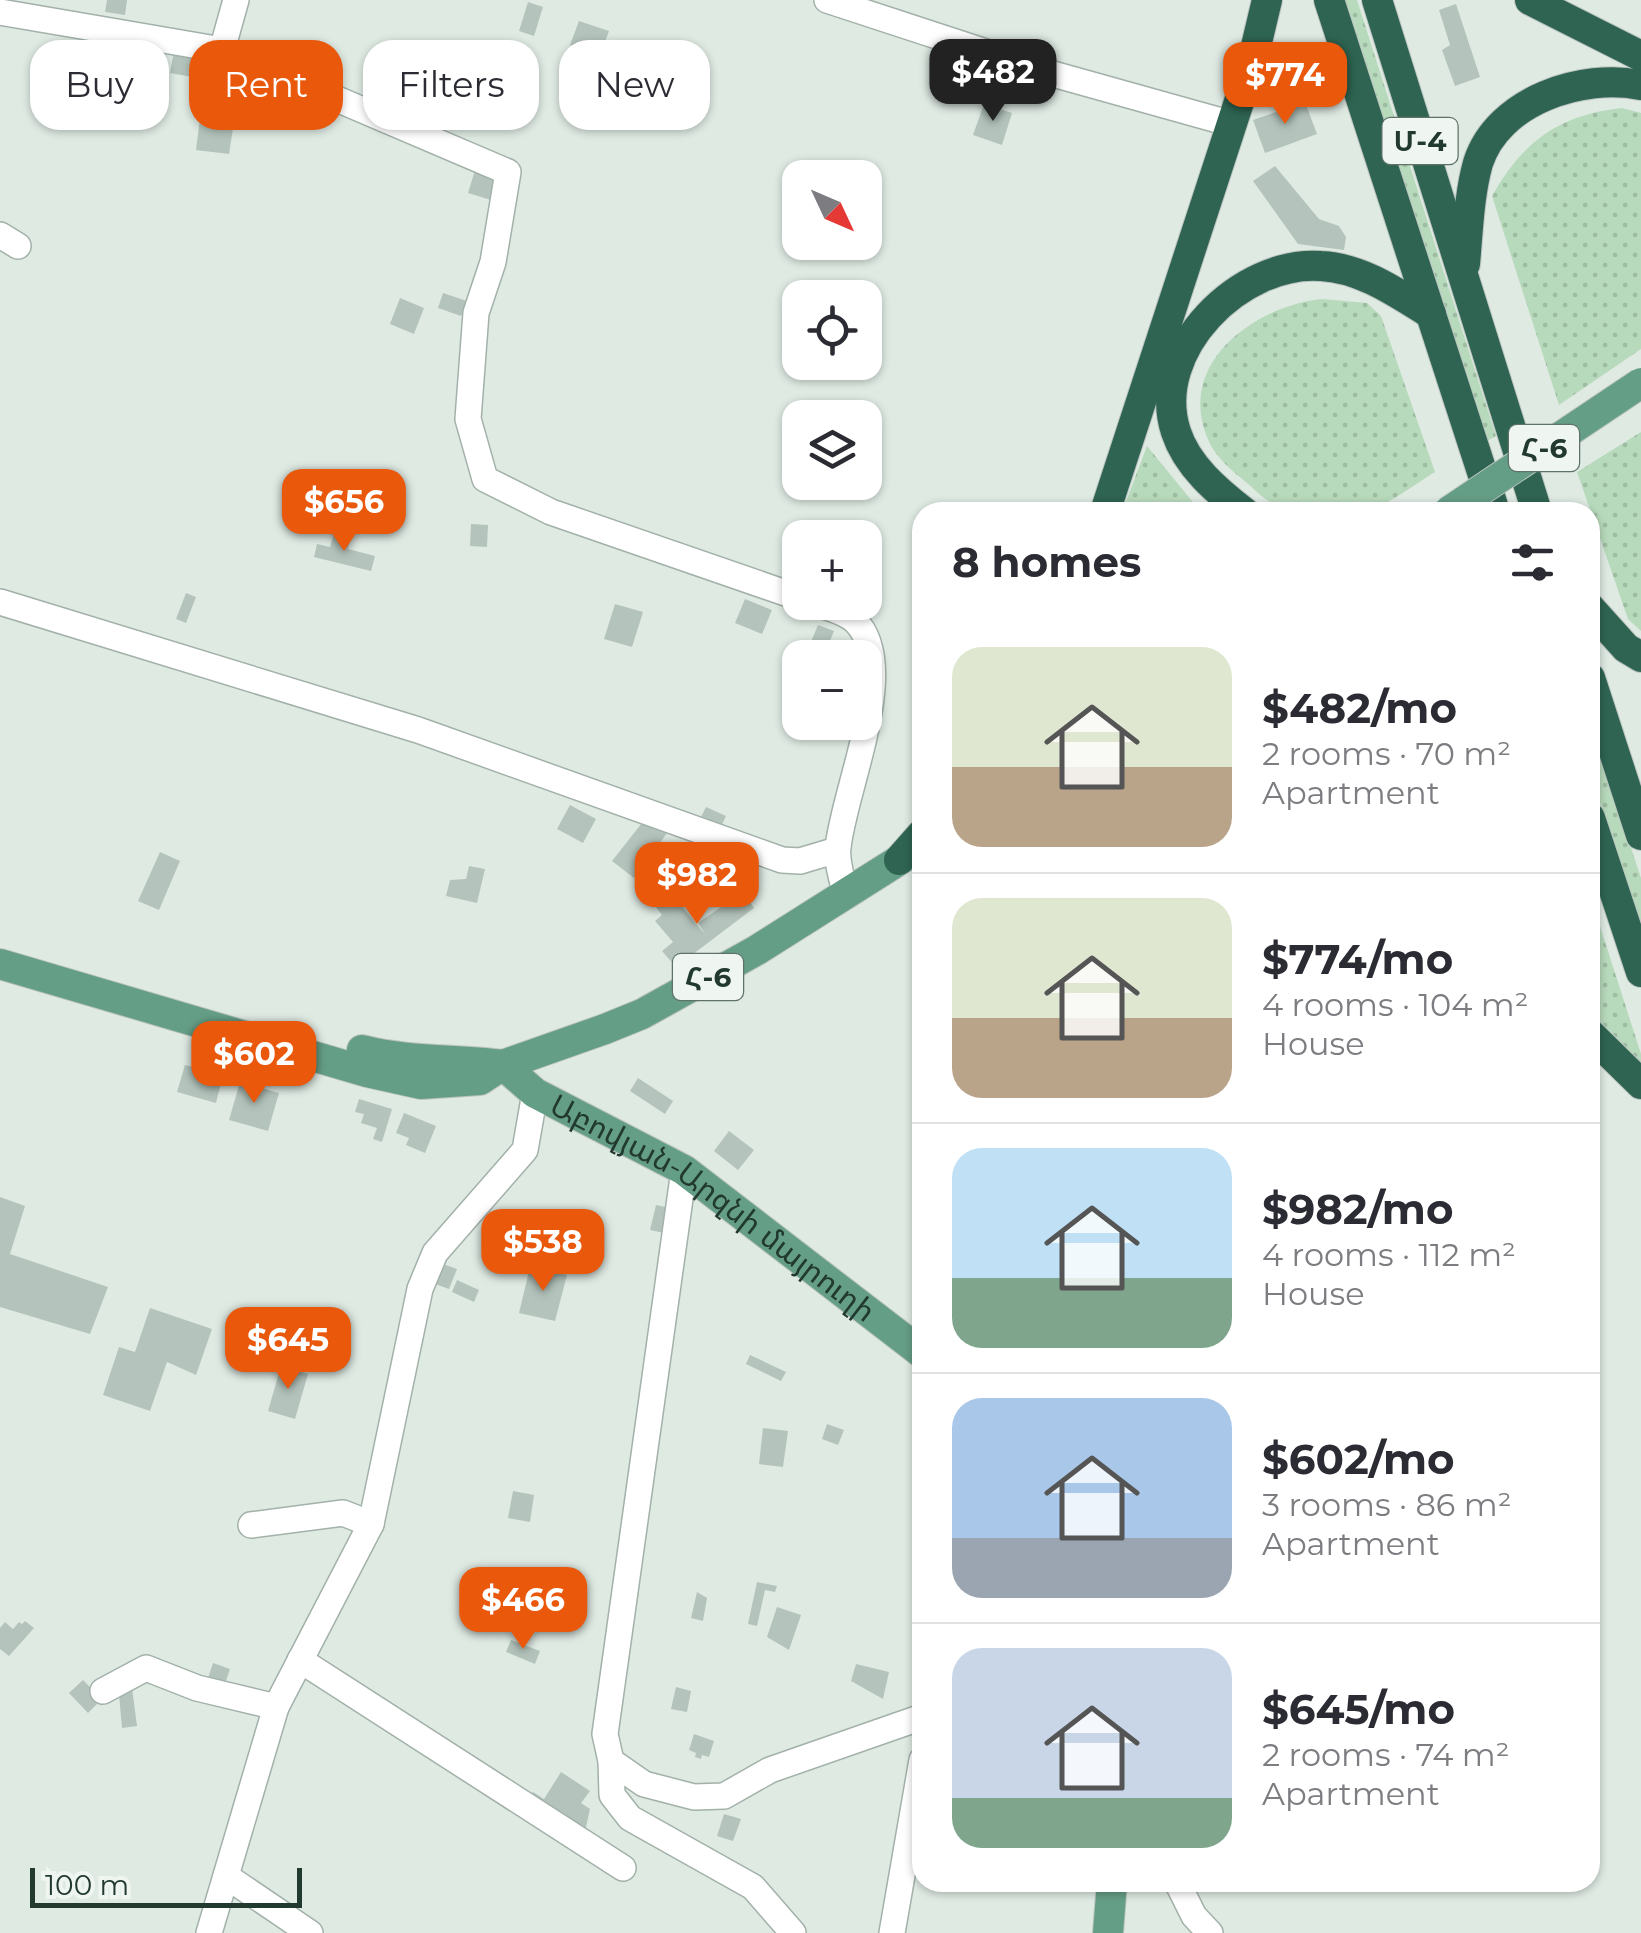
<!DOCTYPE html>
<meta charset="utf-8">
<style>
:root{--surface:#fff;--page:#f7f7f7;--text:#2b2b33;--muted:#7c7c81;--line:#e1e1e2;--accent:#ea580c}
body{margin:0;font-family:Montserrat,"Noto Sans Armenian",sans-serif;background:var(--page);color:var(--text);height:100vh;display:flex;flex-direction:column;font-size:38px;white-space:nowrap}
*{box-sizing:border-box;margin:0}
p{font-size:32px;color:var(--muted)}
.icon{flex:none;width:55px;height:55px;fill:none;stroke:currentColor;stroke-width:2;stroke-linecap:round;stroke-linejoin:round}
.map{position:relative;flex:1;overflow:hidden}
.panel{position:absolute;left:912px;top:502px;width:688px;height:1390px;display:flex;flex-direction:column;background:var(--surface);border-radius:30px;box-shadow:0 2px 8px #0004}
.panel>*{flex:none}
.banner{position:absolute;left:30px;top:40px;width:732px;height:90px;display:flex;gap:20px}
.needle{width:65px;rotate:134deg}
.controls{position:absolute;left:782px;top:160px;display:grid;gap:20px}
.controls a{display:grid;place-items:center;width:100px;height:100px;border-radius:20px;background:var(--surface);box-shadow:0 2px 8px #0004;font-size:50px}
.scale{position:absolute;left:30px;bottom:25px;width:272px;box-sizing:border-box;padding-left:10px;border:5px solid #21392f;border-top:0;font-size:28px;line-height:35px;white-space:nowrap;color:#21392f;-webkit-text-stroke:8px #eff6f2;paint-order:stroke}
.price{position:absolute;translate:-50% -85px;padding:0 22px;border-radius:20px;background:var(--accent);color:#fff;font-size:32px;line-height:65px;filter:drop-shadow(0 2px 5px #0008)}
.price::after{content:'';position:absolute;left:50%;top:60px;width:30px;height:22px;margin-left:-15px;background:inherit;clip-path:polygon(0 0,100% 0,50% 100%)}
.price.current{background:#222;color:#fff}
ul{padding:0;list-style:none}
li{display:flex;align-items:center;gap:30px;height:250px;padding:0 40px}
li+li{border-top:2px solid var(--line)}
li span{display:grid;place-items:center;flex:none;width:280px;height:200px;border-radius:30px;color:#555}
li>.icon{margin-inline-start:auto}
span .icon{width:120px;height:120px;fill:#fffc;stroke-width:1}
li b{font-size:42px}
h2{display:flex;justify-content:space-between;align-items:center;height:120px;padding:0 40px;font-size:42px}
.tag{padding:0 35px;border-radius:30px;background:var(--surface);box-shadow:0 2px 8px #0004;font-size:35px;line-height:90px}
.tag.current{background:var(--accent);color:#fff}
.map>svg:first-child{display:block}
.grass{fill:url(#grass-dots)}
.building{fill:#b4c4bc}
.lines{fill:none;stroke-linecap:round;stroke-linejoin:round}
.minor-casing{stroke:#a2b1a9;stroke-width:28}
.major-casing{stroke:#bcc4c1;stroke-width:32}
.highway-casing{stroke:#bcc4c1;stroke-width:32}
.minor{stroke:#fff;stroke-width:25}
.major{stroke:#659e87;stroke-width:30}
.highway{stroke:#2e6451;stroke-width:30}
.major-bridge-casing{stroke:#bcc4c1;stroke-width:32;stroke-linecap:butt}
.major-bridge{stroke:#659e87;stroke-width:30}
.labels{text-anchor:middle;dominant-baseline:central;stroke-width:9;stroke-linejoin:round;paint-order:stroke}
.shield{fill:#eff6f2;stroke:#5f726a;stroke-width:2.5}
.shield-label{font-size:28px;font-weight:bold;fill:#21392f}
.street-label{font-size:30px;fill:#21392f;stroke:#eff6f2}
</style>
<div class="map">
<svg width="1641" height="1933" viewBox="0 0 1641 1933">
<defs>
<pattern id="grass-dots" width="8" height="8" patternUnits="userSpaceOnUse" patternTransform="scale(2.5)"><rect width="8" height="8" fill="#b8dabc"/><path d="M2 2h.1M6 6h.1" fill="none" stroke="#9ebca2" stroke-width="1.8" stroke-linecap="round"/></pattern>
</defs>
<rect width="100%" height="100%" fill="#dfeae3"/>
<g class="grass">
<polygon points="1344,0 1357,0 1496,436 1482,444"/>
<path d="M1622 108 1641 113V349L1559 405 1492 196C1523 141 1559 115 1622 108Z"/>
<path d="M1322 299 1367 303 1381 316 1435 472C1414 485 1391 503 1368 511 1358 515 1342 512 1330 512 1318 512 1303 515 1292 512 1275 509 1259 494 1247 483 1231 470 1214 456 1207 437 1176 361 1258 305 1322 299Z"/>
<polygon points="1641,432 1641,631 1628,619 1577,472"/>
<polygon points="1147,446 1201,512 1122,512"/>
<polygon points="1590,724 1641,878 1641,926 1590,773"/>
<polygon points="1590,895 1641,1054 1641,1064 1590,1016"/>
</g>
<g class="building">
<polygon points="107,0 127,0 125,15 105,12"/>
<polygon points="528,2 543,7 534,36 519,31"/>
<polygon points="1456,4 1480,77 1455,86 1442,50 1450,45 1439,10"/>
<polygon points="579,21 609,31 600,56 570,45"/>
<polygon points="174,51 214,58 210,80 170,73"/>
<polygon points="438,85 461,94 451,120 428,111"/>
<polygon points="1305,102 1317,134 1265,153 1253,120"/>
<polygon points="984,104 1012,113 1002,145 973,135"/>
<polygon points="200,118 234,122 229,154 196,150"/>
<polygon points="1275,166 1319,219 1339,226 1346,237 1344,250 1298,244 1253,181"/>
<polygon points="476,167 499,174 491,200 468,193"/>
<polygon points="443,293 467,301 461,316 438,308"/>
<polygon points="400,298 424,308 414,334 390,324"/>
<polygon points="471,524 488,525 487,547 470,546"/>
<polygon points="334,534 350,539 348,549 375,556 371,571 314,557 317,544 330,547"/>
<polygon points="186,593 196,597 186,623 176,619"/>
<polygon points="745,599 772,610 762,634 735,623"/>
<polygon points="615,604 643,612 632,647 604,639"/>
<polygon points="818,625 834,631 826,651 810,644"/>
<polygon points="570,805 596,819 583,843 557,829"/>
<polygon points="706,807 726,816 719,831 699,821"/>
<polygon points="649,814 673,825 634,878 612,861"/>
<polygon points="160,852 180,861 159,910 138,901"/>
<polygon points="469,866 485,869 477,903 446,896 450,880 466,879"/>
<polygon points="743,892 754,908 676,967 662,951 673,942 655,921 662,915 656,907 667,899 673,906 678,902 705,934 698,923"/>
<polygon points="185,1065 223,1075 216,1103 177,1092"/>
<polygon points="638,1078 673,1101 665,1114 630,1091"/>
<polygon points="240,1082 279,1093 268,1131 229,1120"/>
<polygon points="359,1099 392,1109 382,1142 373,1139 377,1128 361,1123 364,1114 355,1112"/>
<polygon points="404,1113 436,1126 425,1153 406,1145 409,1138 396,1133"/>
<polygon points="729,1131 754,1150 738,1170 714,1151"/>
<polygon points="0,1197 25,1206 10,1254 108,1287 90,1334 0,1307"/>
<polygon points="656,1205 670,1208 664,1233 650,1230"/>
<polygon points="443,1264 457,1269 449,1289 435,1284"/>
<polygon points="530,1267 567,1275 555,1321 519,1313"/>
<polygon points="457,1280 479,1290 474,1302 452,1292"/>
<polygon points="150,1308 212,1329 196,1375 167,1362 150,1411 103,1395 119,1347 135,1352"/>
<polygon points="750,1355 786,1372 781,1381 746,1364"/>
<polygon points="281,1366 308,1374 295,1419 268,1411"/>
<polygon points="827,1424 844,1430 838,1445 822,1439"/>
<polygon points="763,1428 788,1431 783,1467 759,1464"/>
<polygon points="513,1491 534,1495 530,1522 508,1518"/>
<polygon points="757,1582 777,1586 775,1592 765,1590 757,1626 748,1624"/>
<polygon points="697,1592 707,1598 703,1621 691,1618"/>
<polygon points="543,1605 562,1609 558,1624 540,1620"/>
<polygon points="777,1607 801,1615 789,1650 767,1637"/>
<polygon points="25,1621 34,1628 9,1656 0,1649 0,1628 5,1622 13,1629 19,1622 22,1624"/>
<polygon points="511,1640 540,1651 535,1664 506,1652"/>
<polygon points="213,1663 230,1669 224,1687 207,1681"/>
<polygon points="856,1664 889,1672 883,1699 851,1681"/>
<polygon points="83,1680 102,1699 88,1713 69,1693"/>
<polygon points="676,1687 691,1691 687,1712 671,1709"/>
<polygon points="132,1688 137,1726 122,1728 119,1694"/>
<polygon points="694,1734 714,1741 709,1757 702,1755 701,1759 695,1757 696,1753 689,1750"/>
<polygon points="561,1772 590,1791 581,1803 590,1809 584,1836 528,1800 533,1792 544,1799"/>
<polygon points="724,1814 741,1819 733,1841 717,1836"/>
</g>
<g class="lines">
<defs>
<g id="minor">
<polyline points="827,0 1053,74 1232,124"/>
<polyline points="0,12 222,50 508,172 493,262 476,313 468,419 485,479 551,512 800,598"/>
<polyline points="222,50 236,0"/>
<polyline points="0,235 18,246"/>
<polyline points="0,602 418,730 782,860 800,861 837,850"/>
<path d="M812 602C825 607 845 611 855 621 901 665 843 792 838 848 836 862 843 880 845 894"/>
<polyline points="684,1170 605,1734 611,1761 644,1784 694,1797 724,1796 770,1770 922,1717"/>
<polyline points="251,1525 343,1513 371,1524"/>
<polyline points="300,1660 623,1868"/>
<polyline points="103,1691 146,1668 197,1688 276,1707"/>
<polyline points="611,1761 612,1795 630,1818 753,1887 793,1933"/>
<polyline points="226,1876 310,1933"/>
<polyline points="1177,1882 1194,1916 1210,1933"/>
<polyline points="209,1933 276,1707 371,1524 420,1289 435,1253 525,1150 535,1093"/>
<polyline points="892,1933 922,1760"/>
</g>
<g id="major">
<polyline points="0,964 367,1072 421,1084 480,1080 503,1065 605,1029 642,1014 757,950 920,847"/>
<path d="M362 1050C409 1062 455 1059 503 1065"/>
<path id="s1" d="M503 1065 535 1093 684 1170 922 1353"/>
<polyline points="1108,1933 1112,1882"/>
</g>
<g id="highway">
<polyline points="1329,0 1495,512"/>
<polyline points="1377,0 1537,512"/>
<polyline points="1530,0 1641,56"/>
<path d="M1465 264C1468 231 1469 195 1478 163 1498 100 1583 73 1641 85"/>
<polyline points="1105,512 1253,59 1267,0"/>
<path d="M1244 512C1217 491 1187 466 1176 432 1149 350 1241 260 1321 266 1362 268 1397 293 1431 314"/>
<polyline points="1590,608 1626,648 1641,657"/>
<polyline points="1590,678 1641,835"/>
<polyline points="1590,818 1641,972"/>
<polyline points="899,860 922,834"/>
<polyline points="1590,1034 1641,1084"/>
</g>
</defs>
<use href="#minor" class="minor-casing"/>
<use href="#major" class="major-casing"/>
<use href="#highway" class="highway-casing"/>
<use href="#minor" class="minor"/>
<use href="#major" class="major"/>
<use href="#highway" class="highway"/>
<defs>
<polyline id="major-bridge" points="1448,512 1641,383"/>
</defs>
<use href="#major-bridge" class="major-bridge-casing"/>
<use href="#major-bridge" class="major-bridge"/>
</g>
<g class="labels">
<g class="shield">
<rect x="1382.5" y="118" width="75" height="46" rx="8"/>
<rect x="1509" y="425" width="70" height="46" rx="8"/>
<rect x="673" y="954" width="70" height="46" rx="8"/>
</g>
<g class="shield-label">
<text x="1420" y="141">Մ-4</text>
<text x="1544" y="448">Հ-6</text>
<text x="708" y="977">Հ-6</text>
</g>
<g class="street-label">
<text stroke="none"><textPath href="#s1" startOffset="255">Աբովյան-Արզնի մայրուղի</textPath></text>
</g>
</g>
</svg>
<div class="controls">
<a><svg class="needle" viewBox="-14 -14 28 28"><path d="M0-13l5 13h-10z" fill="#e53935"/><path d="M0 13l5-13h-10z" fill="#7c7c81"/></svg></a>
<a><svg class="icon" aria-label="locate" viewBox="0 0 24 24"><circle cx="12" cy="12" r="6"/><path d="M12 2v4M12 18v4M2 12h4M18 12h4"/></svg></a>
<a><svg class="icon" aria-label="layers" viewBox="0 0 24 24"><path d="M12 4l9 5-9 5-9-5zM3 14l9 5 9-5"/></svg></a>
<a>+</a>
<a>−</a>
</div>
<div class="scale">100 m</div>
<b class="price current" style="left:993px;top:124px">$482</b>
<b class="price" style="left:1285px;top:127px">$774</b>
<b class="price" style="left:344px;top:554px">$656</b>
<b class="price" style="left:697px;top:927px">$982</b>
<b class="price" style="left:254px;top:1106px">$602</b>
<b class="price" style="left:543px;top:1294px">$538</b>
<b class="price" style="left:288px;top:1392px">$645</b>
<b class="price" style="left:523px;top:1652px">$466</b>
<div class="banner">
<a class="tag">Buy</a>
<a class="tag current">Rent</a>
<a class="tag">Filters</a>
<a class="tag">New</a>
</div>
<section class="panel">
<h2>8 homes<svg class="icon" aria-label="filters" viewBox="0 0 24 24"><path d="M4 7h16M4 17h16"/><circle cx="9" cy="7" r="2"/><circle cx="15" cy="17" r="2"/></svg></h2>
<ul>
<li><span style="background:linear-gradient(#dfe7d0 60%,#b9a48a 0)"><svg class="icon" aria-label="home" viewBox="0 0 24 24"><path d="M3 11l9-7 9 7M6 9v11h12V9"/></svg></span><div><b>$482/mo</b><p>2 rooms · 70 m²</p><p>Apartment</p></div></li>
<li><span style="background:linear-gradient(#dfe7d0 60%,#b9a48a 0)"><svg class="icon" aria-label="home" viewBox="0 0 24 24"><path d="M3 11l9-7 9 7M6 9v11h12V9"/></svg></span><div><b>$774/mo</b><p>4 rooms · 104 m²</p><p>House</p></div></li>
<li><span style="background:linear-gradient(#bfe0f5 65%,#7fa58c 0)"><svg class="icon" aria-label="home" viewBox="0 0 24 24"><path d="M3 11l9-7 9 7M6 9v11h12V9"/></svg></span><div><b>$982/mo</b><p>4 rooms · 112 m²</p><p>House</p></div></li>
<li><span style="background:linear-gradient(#a9c7e8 70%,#9aa5b1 0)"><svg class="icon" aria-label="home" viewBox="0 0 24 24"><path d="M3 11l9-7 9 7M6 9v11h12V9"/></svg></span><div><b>$602/mo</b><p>3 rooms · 86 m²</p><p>Apartment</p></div></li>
<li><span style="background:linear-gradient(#c9d6e8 75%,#7fa58c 0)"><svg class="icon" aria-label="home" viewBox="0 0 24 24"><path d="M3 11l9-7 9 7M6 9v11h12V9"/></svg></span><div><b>$645/mo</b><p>2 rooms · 74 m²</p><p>Apartment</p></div></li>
</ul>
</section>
</div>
